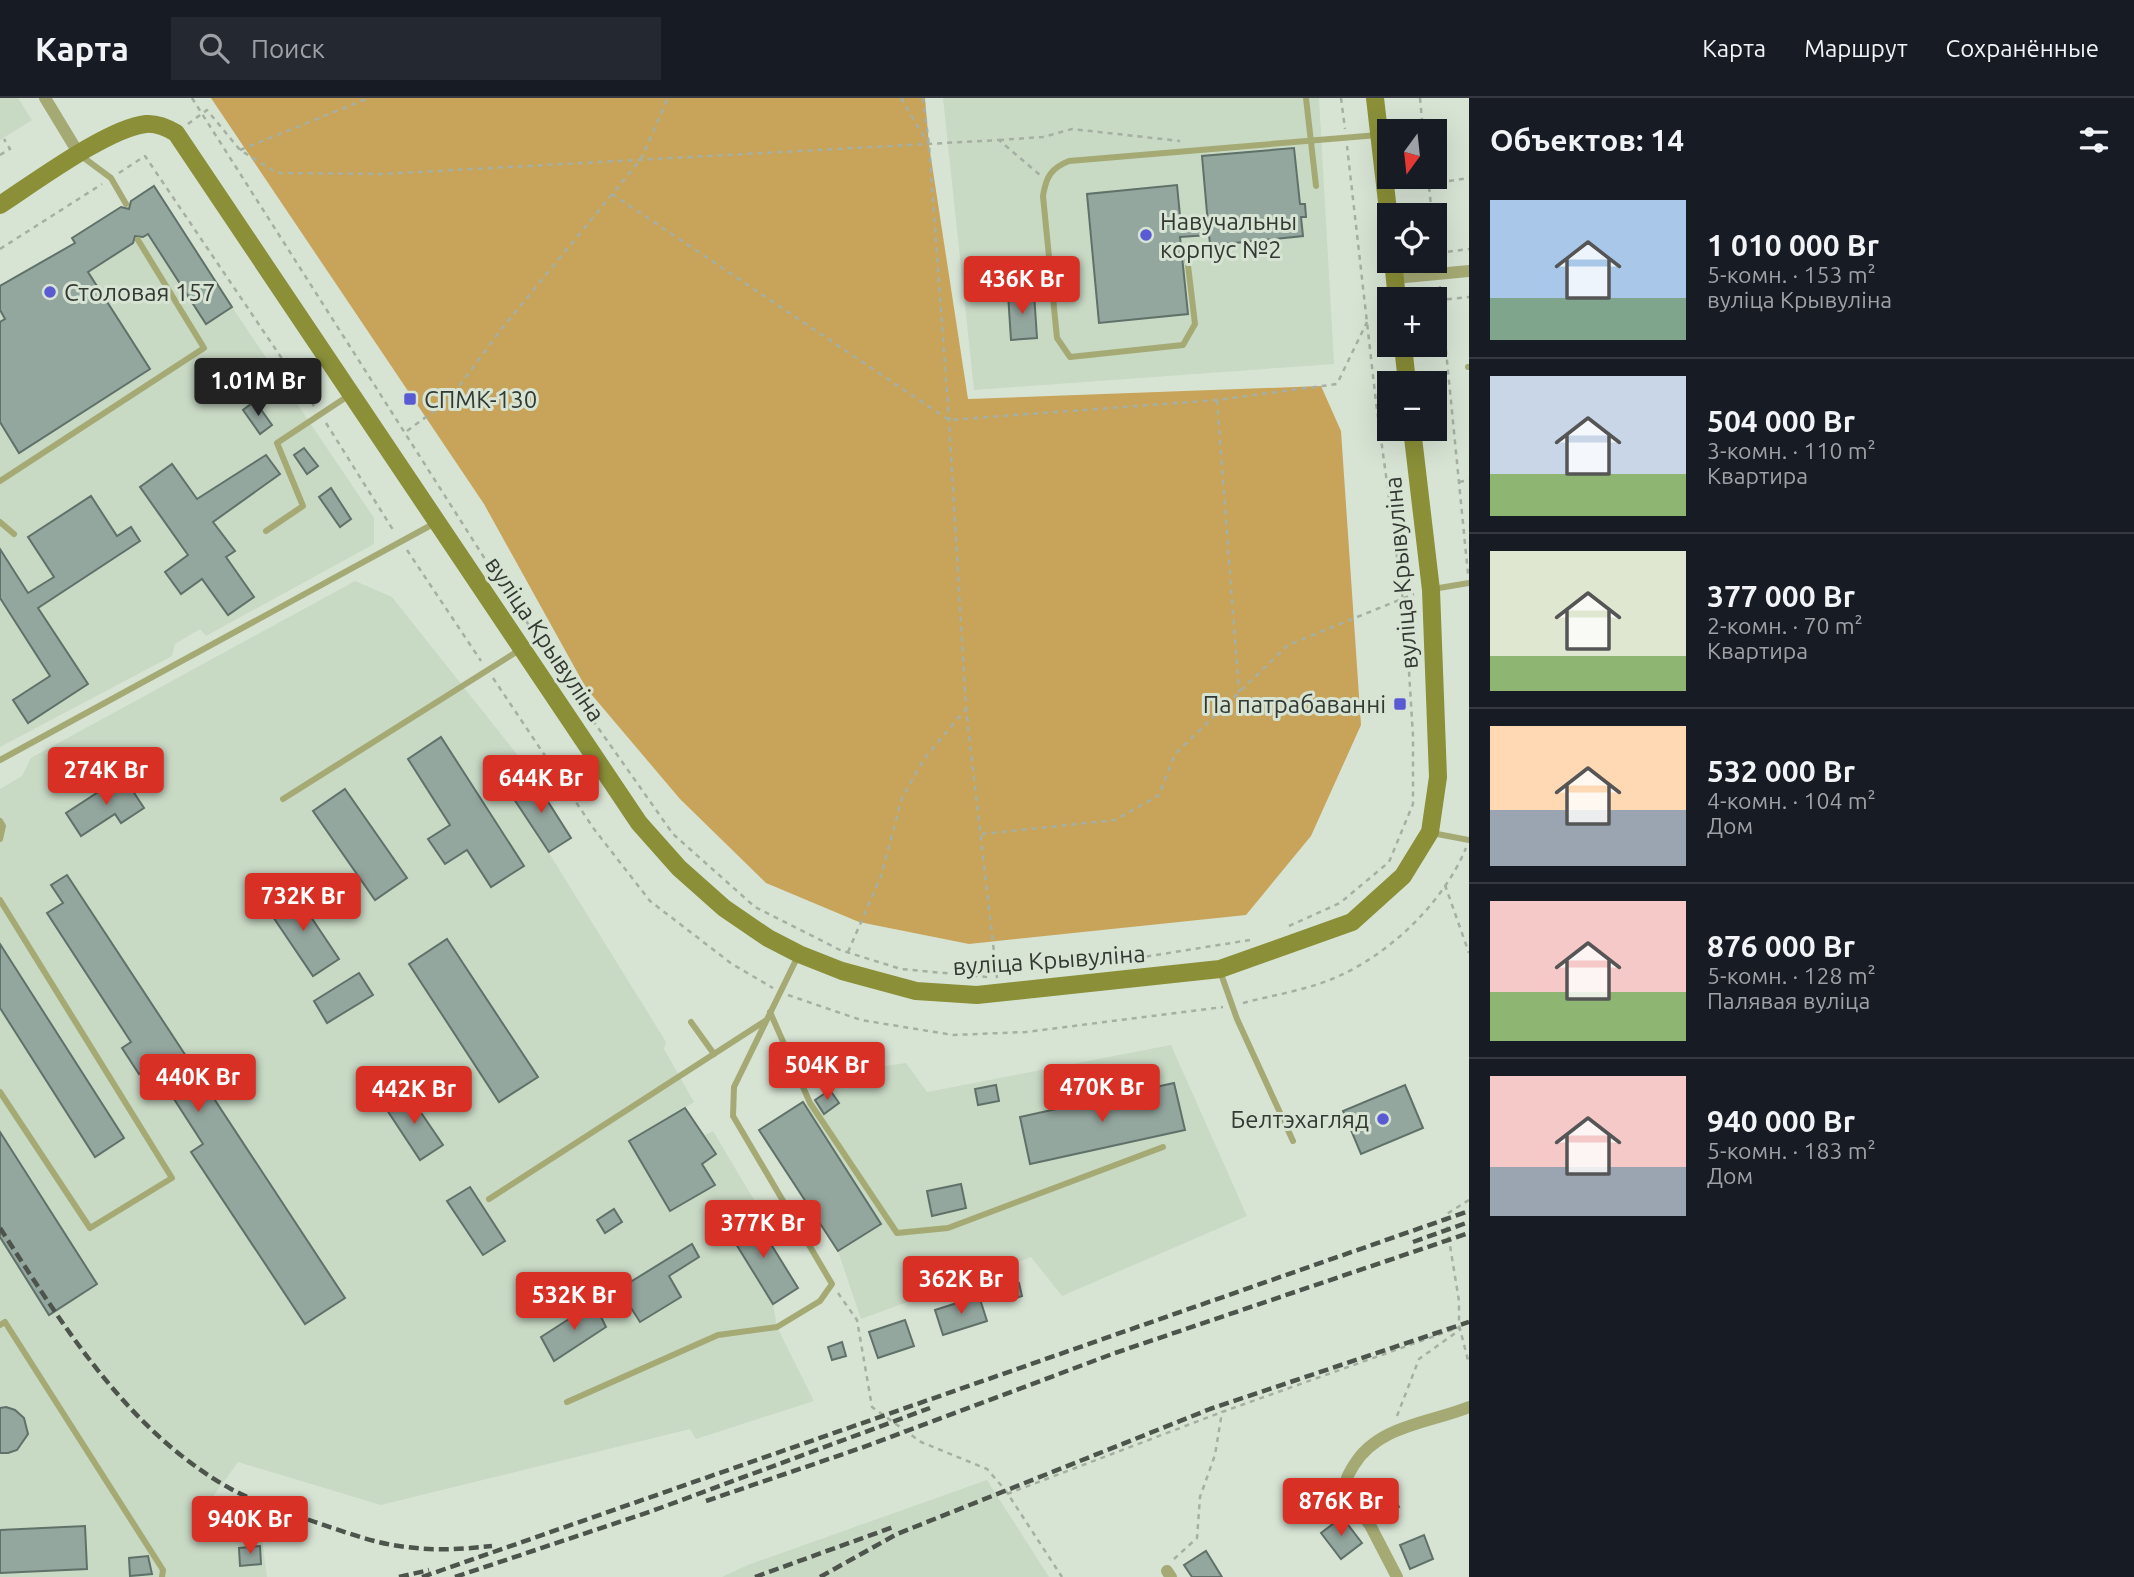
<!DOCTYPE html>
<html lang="ru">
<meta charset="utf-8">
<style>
:root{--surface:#171b24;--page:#242831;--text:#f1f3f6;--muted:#9ea1a6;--line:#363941;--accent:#d93025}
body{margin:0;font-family:Ubuntu,sans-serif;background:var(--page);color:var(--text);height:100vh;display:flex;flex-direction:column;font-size:26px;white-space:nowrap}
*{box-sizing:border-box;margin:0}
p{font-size:23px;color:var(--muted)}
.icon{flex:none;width:38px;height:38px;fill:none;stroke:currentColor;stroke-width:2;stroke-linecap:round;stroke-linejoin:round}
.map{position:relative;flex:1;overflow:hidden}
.details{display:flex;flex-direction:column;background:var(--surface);width:665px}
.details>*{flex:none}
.needle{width:46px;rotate:195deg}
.fabs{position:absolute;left:1377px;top:21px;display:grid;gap:14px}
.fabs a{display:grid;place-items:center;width:70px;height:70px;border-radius:0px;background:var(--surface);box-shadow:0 7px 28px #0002;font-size:35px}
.price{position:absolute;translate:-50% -60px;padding:0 16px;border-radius:7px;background:var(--accent);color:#fff;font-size:23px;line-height:46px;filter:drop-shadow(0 2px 4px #0008)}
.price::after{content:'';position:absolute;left:50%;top:42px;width:21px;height:16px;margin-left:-10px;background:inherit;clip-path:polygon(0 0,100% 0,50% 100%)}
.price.selected{background:#222;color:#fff}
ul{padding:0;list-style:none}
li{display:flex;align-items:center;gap:21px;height:175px;padding:0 21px}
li+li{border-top:2px solid var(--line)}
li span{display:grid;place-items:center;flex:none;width:196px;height:140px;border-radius:0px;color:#555}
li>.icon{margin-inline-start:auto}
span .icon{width:84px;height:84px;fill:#fffc;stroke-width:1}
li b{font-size:30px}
h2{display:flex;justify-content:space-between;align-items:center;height:84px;padding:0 21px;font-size:30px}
header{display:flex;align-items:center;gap:42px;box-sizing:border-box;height:98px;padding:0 35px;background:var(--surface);border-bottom:2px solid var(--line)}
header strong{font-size:33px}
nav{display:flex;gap:38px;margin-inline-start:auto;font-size:24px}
.search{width:490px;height:63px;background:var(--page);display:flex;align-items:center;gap:18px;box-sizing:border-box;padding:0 24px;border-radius:0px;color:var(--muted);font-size:26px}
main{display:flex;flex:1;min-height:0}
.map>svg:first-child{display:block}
.built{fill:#c8d9c4}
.forest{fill:#c8a45a}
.building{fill:#94a79f;stroke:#5f7169;stroke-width:2}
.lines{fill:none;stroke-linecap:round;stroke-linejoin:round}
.path{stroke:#a5afa2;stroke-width:2.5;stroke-dasharray:5 5;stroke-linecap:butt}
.service{stroke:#a5aa74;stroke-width:6}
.minor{stroke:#a5aa74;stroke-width:12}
.secondary{stroke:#8a8f38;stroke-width:18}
.rail{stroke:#4d544c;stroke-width:4.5;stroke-dasharray:10 5;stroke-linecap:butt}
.poi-dot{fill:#5a5ad2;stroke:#d7e4d4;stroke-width:2.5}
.labels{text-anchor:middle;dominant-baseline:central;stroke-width:6;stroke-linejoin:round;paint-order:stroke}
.poi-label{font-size:24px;fill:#343933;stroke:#d7e4d4;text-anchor:start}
.street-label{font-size:24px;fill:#343933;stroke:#d7e4d4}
</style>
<header>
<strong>Карта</strong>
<div class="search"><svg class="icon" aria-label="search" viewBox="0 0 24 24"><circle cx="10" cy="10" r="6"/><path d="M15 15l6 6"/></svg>Поиск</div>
<nav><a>Карта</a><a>Маршрут</a><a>Сохранённые</a></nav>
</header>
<main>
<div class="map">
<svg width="1469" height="1479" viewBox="0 0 1469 1479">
<rect width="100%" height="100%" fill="#d7e4d4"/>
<g class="built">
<polygon points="0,0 18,0 32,22 0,42"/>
<polygon points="943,0 1319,0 1334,266 974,292"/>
<polygon points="154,88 232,209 374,420 374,446 206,538 200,531 175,546 172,558 0,649 0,188 75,145 72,140"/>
<polygon points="355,483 392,499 535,679 571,740 549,755 666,944 664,951 694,1004 685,1010 703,1038 713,1033 757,1107 753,1118 798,1190 773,1206 777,1229 814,1303 696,1341 690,1331 381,1407 238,1364 206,1408 259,1419 267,1479 0,1479 0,691 22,678 31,660"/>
<polygon points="1171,947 1247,1118 1062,1198 1031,1159 861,1221 838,1153 759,1032 804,1004 807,1007 830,992 833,976 906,965 927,994"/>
<polygon points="987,1382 1049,1479 722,1479 748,1467"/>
</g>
<polygon class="forest" points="211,0 925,0 929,47 968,301 1321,288 1341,333 1361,627 1311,738 1246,817 969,846 859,824 766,785 680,701 586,590 484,406"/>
<g class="building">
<polygon points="1294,50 1300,106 1305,106 1306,119 1301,119 1303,138 1225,146 1226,153 1211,154 1209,137 1180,139 1188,216 1099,225 1087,96 1177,87 1181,128 1208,126 1202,58"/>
<polygon points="154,88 232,209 206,226 148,136 143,139 135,138 133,145 88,174 150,271 19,355 0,324 0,224 5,221 0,212 0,188 75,145 72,140 121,109 129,111 131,103"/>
<polygon points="1034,195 1037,240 1011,242 1008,196"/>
<polygon points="255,303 272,327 260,336 243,312"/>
<polygon points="304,350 318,368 307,376 294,357"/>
<polygon points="266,357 280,376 213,424 235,453 226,459 254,499 228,517 202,481 181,496 165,474 188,457 140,389 172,366 197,401"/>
<polygon points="331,390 351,421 340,429 319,399"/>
<polygon points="91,398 117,438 131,429 140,443 38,510 88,586 28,625 13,602 50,578 0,500 0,451 28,495 54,479 28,439"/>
<polygon points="441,639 524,768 491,789 467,752 445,766 428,741 450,727 408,661"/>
<polygon points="123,678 144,710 121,725 115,716 81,738 66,715"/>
<polygon points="533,680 571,740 549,754 510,695"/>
<polygon points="345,691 407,780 375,802 313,713"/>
<polygon points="67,777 345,1200 305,1226 191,1054 203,1046 152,967 139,976 122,950 131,944 47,815 63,805 51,787"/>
<polygon points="293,792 339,861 313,878 267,810"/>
<polygon points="447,841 538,979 499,1004 409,866"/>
<polygon points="0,846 124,1040 95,1059 0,910"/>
<polygon points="359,875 373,897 327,925 314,903"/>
<polygon points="1174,985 1185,1032 1030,1066 1020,1019"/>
<polygon points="996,987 999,1003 978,1007 975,991"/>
<polygon points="1405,987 1423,1030 1361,1056 1343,1013"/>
<polygon points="830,992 839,1005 824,1016 815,1002"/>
<polygon points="407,994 443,1047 420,1062 385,1009"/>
<polygon points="803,1004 881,1126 838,1153 759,1032"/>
<polygon points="685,1010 716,1056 702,1066 715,1087 670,1113 629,1043"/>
<polygon points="0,1034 97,1186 49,1217 0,1139"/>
<polygon points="961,1086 966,1110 932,1118 927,1093"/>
<polygon points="470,1089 505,1143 483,1157 447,1103"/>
<polygon points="614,1111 622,1124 605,1135 597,1122"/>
<polygon points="753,1117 798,1190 773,1206 728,1133"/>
<polygon points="692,1146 699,1159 669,1178 681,1199 640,1224 619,1191"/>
<polygon points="1019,1185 1022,1198 1007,1203 1003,1190"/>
<polygon points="979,1198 987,1223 943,1237 935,1212"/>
<polygon points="594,1205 606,1229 554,1263 541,1239"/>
<polygon points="905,1222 914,1248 878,1260 869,1234"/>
<polygon points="842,1244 846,1258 832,1262 828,1249"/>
<polygon points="6,1309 15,1312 24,1320 28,1336 17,1352 8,1355 0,1355 0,1310"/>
<polygon points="1385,1386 1399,1409 1377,1422 1363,1400"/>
<polygon points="1342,1419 1362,1445 1341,1461 1321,1435"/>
<polygon points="85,1428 87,1471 0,1475 0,1432"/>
<polygon points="1424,1437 1433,1461 1410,1471 1400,1447"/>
<polygon points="260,1448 261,1466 240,1468 239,1450"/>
<polygon points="1206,1453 1222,1479 1192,1479 1184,1467"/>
<polygon points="148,1458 152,1476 130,1478 129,1460"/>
</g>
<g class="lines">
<g class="path">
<polyline points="192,0 485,461 582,607 673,736 755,809 840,852 901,871 987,879"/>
<polyline points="901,0 927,44"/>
<polyline points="923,0 929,47 949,322 966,611 997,880"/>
<polyline points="1341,0 1345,31"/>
<polyline points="1420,0 1423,33"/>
<polyline points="188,26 207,12 240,52 277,75 382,76 999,42 1040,77"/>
<polyline points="999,42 1043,39 1072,31 1180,43"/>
<polyline points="240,52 369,0"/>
<polyline points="0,57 10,51 4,41"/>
<polyline points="119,75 145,58 314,308"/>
<polyline points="1428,79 1432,117"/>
<polyline points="1449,83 1469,80"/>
<polyline points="612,96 949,322 1217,302 1337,286 1367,224"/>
<polyline points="1435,141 1437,164"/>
<polyline points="0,151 102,86"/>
<polyline points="1438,155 1469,151"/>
<polyline points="1440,188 1441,202 1469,199"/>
<polyline points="1441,202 1468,476"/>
<polyline points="1217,302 1239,594"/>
<polyline points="326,325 395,435"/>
<polyline points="407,333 449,302 499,234 641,61 668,0"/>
<polyline points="1459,384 1469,382"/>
<polyline points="407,452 481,563"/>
<polyline points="493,580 594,731 650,803 732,866 773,890"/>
<polyline points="982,736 1115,722 1159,697 1175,656 1288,547 1414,496"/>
<polyline points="1445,787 1469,855"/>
<polyline points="1289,828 1340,805 1389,764 1413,706 1413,638 1406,525 1376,304 1347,48"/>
<polyline points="848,854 881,778 902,700 924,661 965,612"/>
<polyline points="1087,868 1250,842"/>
<polyline points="788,897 861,922 953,937 1026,934 1223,909"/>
<path d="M1243 905C1273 897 1313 891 1341 877 1393 853 1444 803 1466 750"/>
<polyline points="1469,1102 1445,1117 1459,1203 1459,1227 1469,1266"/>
<polyline points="838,1195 857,1222 872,1309 921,1344 987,1371 1006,1393 1062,1479"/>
<polyline points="1397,1318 1419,1261 1461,1231"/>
<polyline points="1007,1396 1222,1314"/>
<polyline points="1174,1461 1197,1440 1200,1399 1215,1357 1222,1314 1460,1229"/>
</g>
<g class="service">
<polyline points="1306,0 1316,88"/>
<polyline points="80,57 111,80 126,106"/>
<path d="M1187 159 1195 226 1183 247 1070 259 1057 240 1043 98C1046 79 1051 70 1069 63L1378 37"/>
<polyline points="1468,269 1469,269"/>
<polyline points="0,383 204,250 138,142"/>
<polyline points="0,424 14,436"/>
<polyline points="266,433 303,408 277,345 351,296"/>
<polyline points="1433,491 1469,485"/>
<polyline points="0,662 435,425"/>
<polyline points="283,701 521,551"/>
<polyline points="0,723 3,728 0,741"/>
<polyline points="1432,735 1469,742"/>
<polyline points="0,802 172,1080 90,1130 0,994"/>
<polyline points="1220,873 1237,921 1293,1043"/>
<polyline points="770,914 810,1005 897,1135 948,1130 1163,1049"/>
<polyline points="691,924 714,956"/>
<polyline points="489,1101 765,923"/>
<polyline points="0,1227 5,1224 163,1472 162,1479"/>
<polyline points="567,1304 718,1237 777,1229 820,1203 832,1186 733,1018 734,989 798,858"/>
</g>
<g class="minor">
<polyline points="45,0 79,56"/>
<polyline points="1395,180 1469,173"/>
<polyline points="1167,1473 1171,1479"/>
<path d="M1397 1479 1370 1427 1346 1397C1344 1384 1347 1378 1354 1367 1378 1327 1430 1325 1469 1309"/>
</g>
<g class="secondary">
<polyline points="1375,0 1390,130"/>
<path d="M0 107C34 85 108 30 146 26 157 25 166 29 176 35L639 725 679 770 724 810 768 840 799 856 842 873 916 893 977 897 1220 871 1352 824 1403 778 1430 734 1438 679 1431 492 1412 331"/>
<polyline points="1393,163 1397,201"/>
<polyline points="1403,247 1407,285"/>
</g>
<g class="rail">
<path d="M0 1130C63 1227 127 1333 231 1391 257 1405 287 1414 315 1424 345 1434 376 1446 407 1449 435 1453 464 1451 492 1448"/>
<polyline points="1413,1144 1469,1124"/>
<polyline points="706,1403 861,1350 1115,1255 1469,1135"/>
<polyline points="399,1479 429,1472"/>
<polyline points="422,1479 1469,1113"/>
<polyline points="455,1479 652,1413 930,1310"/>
<polyline points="755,1479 896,1428"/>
<polyline points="820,1479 897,1436 1210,1311 1469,1224"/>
</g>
</g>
<g class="poi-dot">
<circle cx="1146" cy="137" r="7"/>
<circle cx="50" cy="194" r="7"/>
<rect x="403" y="294" width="14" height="14" rx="3.5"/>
<rect x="1393" y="599" width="14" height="14" rx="3.5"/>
<circle cx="1383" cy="1021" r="7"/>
</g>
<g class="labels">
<g class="poi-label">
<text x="1160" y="123">Навучальны<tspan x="1160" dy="28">корпус №2</tspan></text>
<text x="64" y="194">Столовая 157</text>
<text x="424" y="301">СПМК-130</text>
<text x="1386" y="606" text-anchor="end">Па патрабаванні</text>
<text x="1369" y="1021" text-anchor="end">Белтэхагляд</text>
</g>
<g class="street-label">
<text transform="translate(1401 475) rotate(-95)">вуліца Крывуліна</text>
<text transform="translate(545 541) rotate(56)">вуліца Крывуліна</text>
<text transform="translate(1049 862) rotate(-4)">вуліца Крывуліна</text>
</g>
</g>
</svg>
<div class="fabs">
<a><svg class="needle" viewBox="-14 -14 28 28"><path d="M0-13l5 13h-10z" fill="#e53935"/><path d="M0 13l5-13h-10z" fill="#9ea1a6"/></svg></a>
<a><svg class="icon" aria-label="locate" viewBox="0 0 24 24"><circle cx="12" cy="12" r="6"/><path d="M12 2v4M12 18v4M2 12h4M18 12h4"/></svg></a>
<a>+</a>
<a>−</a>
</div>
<b class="price" style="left:1022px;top:218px">436K Br</b>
<b class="price selected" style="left:258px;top:320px">1.01M Br</b>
<b class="price" style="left:106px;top:709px">274K Br</b>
<b class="price" style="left:541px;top:717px">644K Br</b>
<b class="price" style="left:303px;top:835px">732K Br</b>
<b class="price" style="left:827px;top:1004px">504K Br</b>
<b class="price" style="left:198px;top:1016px">440K Br</b>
<b class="price" style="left:1102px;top:1026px">470K Br</b>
<b class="price" style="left:414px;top:1028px">442K Br</b>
<b class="price" style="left:763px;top:1162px">377K Br</b>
<b class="price" style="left:961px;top:1218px">362K Br</b>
<b class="price" style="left:574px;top:1234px">532K Br</b>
<b class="price" style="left:1341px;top:1440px">876K Br</b>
<b class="price" style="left:250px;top:1458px">940K Br</b>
</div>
<section class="details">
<h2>Объектов: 14<svg class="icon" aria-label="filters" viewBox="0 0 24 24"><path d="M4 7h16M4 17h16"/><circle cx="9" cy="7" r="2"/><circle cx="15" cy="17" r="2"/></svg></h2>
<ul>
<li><span style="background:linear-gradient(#a9c7e8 70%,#7fa58c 0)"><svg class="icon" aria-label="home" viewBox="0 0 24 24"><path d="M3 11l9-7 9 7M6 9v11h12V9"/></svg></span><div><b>1 010 000 Br</b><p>5-комн. · 153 m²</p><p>вуліца Крывуліна</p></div></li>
<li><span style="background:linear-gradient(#c9d6e8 70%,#8fb573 0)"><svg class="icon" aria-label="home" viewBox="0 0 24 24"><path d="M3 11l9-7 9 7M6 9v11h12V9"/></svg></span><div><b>504 000 Br</b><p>3-комн. · 110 m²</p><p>Квартира</p></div></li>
<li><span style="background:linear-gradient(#dfe7d0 75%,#8fb573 0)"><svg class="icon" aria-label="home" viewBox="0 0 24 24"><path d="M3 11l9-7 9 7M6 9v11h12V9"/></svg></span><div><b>377 000 Br</b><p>2-комн. · 70 m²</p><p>Квартира</p></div></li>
<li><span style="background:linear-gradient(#ffd9b3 60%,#9aa5b1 0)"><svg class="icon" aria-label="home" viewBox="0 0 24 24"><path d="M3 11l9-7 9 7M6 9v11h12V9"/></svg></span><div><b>532 000 Br</b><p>4-комн. · 104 m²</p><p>Дом</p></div></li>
<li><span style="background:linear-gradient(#f6c9c9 65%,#8fb573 0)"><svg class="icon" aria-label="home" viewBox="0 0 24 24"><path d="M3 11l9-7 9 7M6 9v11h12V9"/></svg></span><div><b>876 000 Br</b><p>5-комн. · 128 m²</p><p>Палявая вуліца</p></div></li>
<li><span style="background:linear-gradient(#f6c9c9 65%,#9aa5b1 0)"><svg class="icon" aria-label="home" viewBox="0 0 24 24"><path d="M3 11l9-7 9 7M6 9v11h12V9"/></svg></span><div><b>940 000 Br</b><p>5-комн. · 183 m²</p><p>Дом</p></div></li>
</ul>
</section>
</main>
